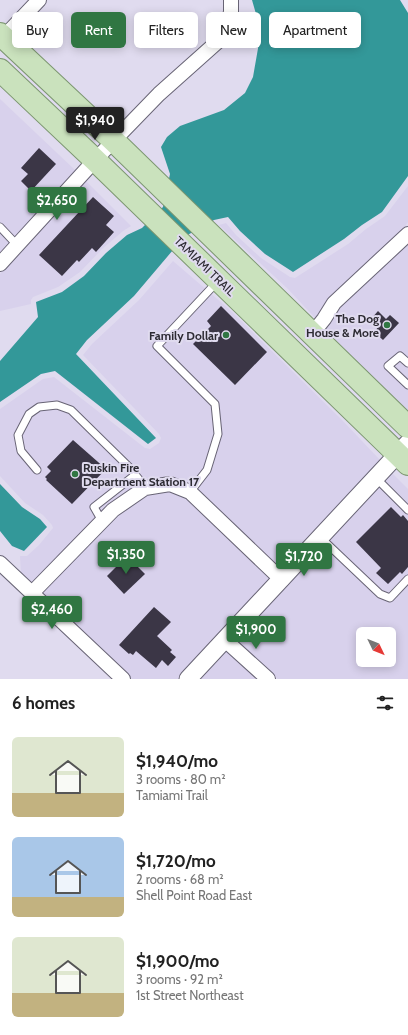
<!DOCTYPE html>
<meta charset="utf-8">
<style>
:root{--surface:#fff;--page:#f2f2f2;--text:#222;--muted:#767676;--accent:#307642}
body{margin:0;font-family:Cabin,sans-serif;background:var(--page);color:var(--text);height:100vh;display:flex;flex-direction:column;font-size:15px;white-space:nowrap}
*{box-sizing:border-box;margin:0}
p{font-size:13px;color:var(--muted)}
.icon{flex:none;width:22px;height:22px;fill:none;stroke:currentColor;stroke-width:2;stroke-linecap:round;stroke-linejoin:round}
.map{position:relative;height:679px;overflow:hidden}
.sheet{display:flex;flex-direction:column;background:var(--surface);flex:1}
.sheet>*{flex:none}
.hud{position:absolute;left:12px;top:12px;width:384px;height:36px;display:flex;gap:8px}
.needle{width:26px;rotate:133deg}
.controls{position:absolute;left:356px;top:627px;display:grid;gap:8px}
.controls a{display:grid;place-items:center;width:40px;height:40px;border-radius:6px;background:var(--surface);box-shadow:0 2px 10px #0003;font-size:20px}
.price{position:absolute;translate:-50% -34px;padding:0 9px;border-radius:4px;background:var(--accent);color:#fff;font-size:13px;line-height:26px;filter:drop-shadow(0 1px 2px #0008)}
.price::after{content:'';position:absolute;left:50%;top:24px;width:12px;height:9px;margin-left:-6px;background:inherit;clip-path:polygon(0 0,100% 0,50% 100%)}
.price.current{background:#222;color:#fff}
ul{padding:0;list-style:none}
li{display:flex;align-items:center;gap:12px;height:100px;padding:0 12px}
li span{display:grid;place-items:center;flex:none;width:112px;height:80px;border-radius:6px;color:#555}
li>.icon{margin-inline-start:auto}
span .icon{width:48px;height:48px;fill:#fffc;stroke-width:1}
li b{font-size:17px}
h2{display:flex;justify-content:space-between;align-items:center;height:48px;padding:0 12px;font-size:17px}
.pill{padding:0 14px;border-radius:6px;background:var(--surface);box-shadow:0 2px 10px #0003;font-size:14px;line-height:36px}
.pill.current{background:var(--accent);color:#fff}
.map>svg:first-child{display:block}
.built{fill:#d8d1ec;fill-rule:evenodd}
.water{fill:#339899}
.building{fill:#3b3646}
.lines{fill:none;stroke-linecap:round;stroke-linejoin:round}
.service-casing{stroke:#686475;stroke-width:9}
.minor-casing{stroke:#686475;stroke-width:16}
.tertiary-casing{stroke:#686475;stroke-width:19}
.primary-casing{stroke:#7c9670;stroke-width:24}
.service{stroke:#fff;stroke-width:7}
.minor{stroke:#fff;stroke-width:14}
.tertiary{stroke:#fff;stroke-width:17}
.primary{stroke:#cae2bd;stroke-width:22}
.poi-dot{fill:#307642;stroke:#e0dbef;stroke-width:1.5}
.labels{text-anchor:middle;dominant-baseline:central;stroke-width:4;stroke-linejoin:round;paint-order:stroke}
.street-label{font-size:12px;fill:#2d2b33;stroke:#e0dbef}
.poi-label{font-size:12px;font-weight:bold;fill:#2d2b33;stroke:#e0dbef;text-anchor:end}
</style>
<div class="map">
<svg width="408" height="679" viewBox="0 0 408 679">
<rect width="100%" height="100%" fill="#e0dbef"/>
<g class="built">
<polygon points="0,99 76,171 0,254"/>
<polygon points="86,181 131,226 123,231 102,249 80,272 58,287 33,297 31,300 31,304 0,311 0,274"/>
<polygon points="408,186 408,222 403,229 329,298 316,319 288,289 219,225 226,223 236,235 261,258 290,277 295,278 348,244 366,229 385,216"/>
<polygon points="408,243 408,416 355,362 325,329 340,308"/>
<polygon points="173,261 230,310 342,420 381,461 281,570 175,479 174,476 170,477 165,475 164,478 141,483 109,504 31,583 21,574 20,556 27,556 39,545 53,528 52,525 43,515 25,503 0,476 0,409 43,379 54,377 145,448 150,449 159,443 161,438 159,434 83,355 92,344 139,300"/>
<path d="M391 472 408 489V679H278L235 640ZM363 634H389V660H363Z"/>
<polygon points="170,490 187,497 272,579 178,679 132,679 41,593 118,515 148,495"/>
<polygon points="226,649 259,679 197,679"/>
</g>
<g class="water">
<polygon points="252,0 400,0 408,13 408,176 382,212 362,225 344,239 293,272 265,254 240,231 228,217 214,220 184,237 134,296 87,340 76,354 156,438 148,444 55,371 41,374 0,402 0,361 38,317 36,302 62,292 84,276 106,253 127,235 142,228 163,207 170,174 161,147 167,137 180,126 224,110 245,93 253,77 260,37 258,21"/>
<polygon points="0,484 22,507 40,519 47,527 24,551 12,546 0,531"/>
</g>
<g class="building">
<polygon points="39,148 56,164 31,191 21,181 28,174 21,168"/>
<polygon points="93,197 114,216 106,225 114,232 96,252 92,248 79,262 77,260 62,276 39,255"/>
<polygon points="221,306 267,352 235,385 193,344 211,326 207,321"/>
<polygon points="378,311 386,319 390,315 399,323 383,340 374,332 379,326 371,319"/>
<polygon points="73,440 106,469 72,504 46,480 47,479 45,477 51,471 47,467"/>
<polygon points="391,507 401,517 403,515 408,521 408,567 402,574 400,572 388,584 376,573 381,568 356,542"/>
<polygon points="127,556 145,574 124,594 107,576"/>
<polygon points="154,607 171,622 157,636 172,650 170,652 176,657 168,666 162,660 156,668 136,651 133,655 130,653 129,654 119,645"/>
</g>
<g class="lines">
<defs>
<g id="service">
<polyline points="0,227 17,245"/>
<polyline points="408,363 400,356 388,366 408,385"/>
<polyline points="37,470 21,451 18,435 29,414 39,407 57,405 71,410 129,467 146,488"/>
<polyline points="376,478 408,510"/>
<polyline points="190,492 207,470 218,434 215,404 157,346 217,282"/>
<polyline points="102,521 94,507 135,475"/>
<polyline points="321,538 380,594 390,598 408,579"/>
</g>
<g id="minor">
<polyline points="0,41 39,0"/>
<polyline points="0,264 95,160 159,94 224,36 231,12 231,0"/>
<polyline points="312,334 324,319 334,303 408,234"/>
<polyline points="0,563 123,679"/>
<polyline points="32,593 113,510 145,488 170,484 190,492 282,580"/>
<polyline points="225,640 268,679"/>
</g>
<polyline id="tertiary" points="188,679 408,443"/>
<g id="primary">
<polyline points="0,34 114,141 408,427"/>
<polyline points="0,70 95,160 408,464"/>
</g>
</defs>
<use href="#service" class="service-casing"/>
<use href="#minor" class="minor-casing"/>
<use href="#tertiary" class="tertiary-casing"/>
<use href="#primary" class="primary-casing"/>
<use href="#service" class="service"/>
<use href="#minor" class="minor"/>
<use href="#tertiary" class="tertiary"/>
<use href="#primary" class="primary"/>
</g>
<g class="poi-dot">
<circle cx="387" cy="325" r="4"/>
<circle cx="226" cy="335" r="4"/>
<circle cx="75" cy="474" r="4"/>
</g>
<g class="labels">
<g class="street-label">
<text transform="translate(205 266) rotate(44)">TAMIAMI TRAIL</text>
</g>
<g class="poi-label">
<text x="379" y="318">The Dog<tspan x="379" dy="14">House &amp; More</tspan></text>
<text x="218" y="335">Family Dollar</text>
<text x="83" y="467" text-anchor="start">Ruskin Fire<tspan x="83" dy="14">Department Station 17</tspan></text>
</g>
</g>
</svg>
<div class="controls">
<a><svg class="needle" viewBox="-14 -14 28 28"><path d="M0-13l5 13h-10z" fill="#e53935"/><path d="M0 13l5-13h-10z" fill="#767676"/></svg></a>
</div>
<b class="price current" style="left:95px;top:141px">$1,940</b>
<b class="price" style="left:57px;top:221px">$2,650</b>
<b class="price" style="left:126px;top:575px">$1,350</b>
<b class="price" style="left:304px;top:577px">$1,720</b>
<b class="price" style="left:52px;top:630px">$2,460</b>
<b class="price" style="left:256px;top:650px">$1,900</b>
<div class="hud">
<a class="pill">Buy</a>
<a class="pill current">Rent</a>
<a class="pill">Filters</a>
<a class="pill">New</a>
<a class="pill">Apartment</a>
</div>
</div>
<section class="sheet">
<h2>6 homes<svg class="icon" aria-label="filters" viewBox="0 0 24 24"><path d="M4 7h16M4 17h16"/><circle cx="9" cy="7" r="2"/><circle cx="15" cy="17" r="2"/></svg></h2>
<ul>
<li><span style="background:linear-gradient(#dfe7d0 70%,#c2b280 0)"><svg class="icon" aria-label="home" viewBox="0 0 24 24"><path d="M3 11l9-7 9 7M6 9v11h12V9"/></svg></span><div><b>$1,940/mo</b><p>3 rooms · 80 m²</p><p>Tamiami Trail</p></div></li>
<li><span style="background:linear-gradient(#a9c7e8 75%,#c2b280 0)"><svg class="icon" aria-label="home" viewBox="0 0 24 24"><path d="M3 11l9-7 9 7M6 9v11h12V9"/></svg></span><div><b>$1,720/mo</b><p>2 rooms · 68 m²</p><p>Shell Point Road East</p></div></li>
<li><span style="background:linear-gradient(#dfe7d0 70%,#c2b280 0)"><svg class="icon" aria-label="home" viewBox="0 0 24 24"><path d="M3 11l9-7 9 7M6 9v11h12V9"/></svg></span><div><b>$1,900/mo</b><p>3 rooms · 92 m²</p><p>1st Street Northeast</p></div></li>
</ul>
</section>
